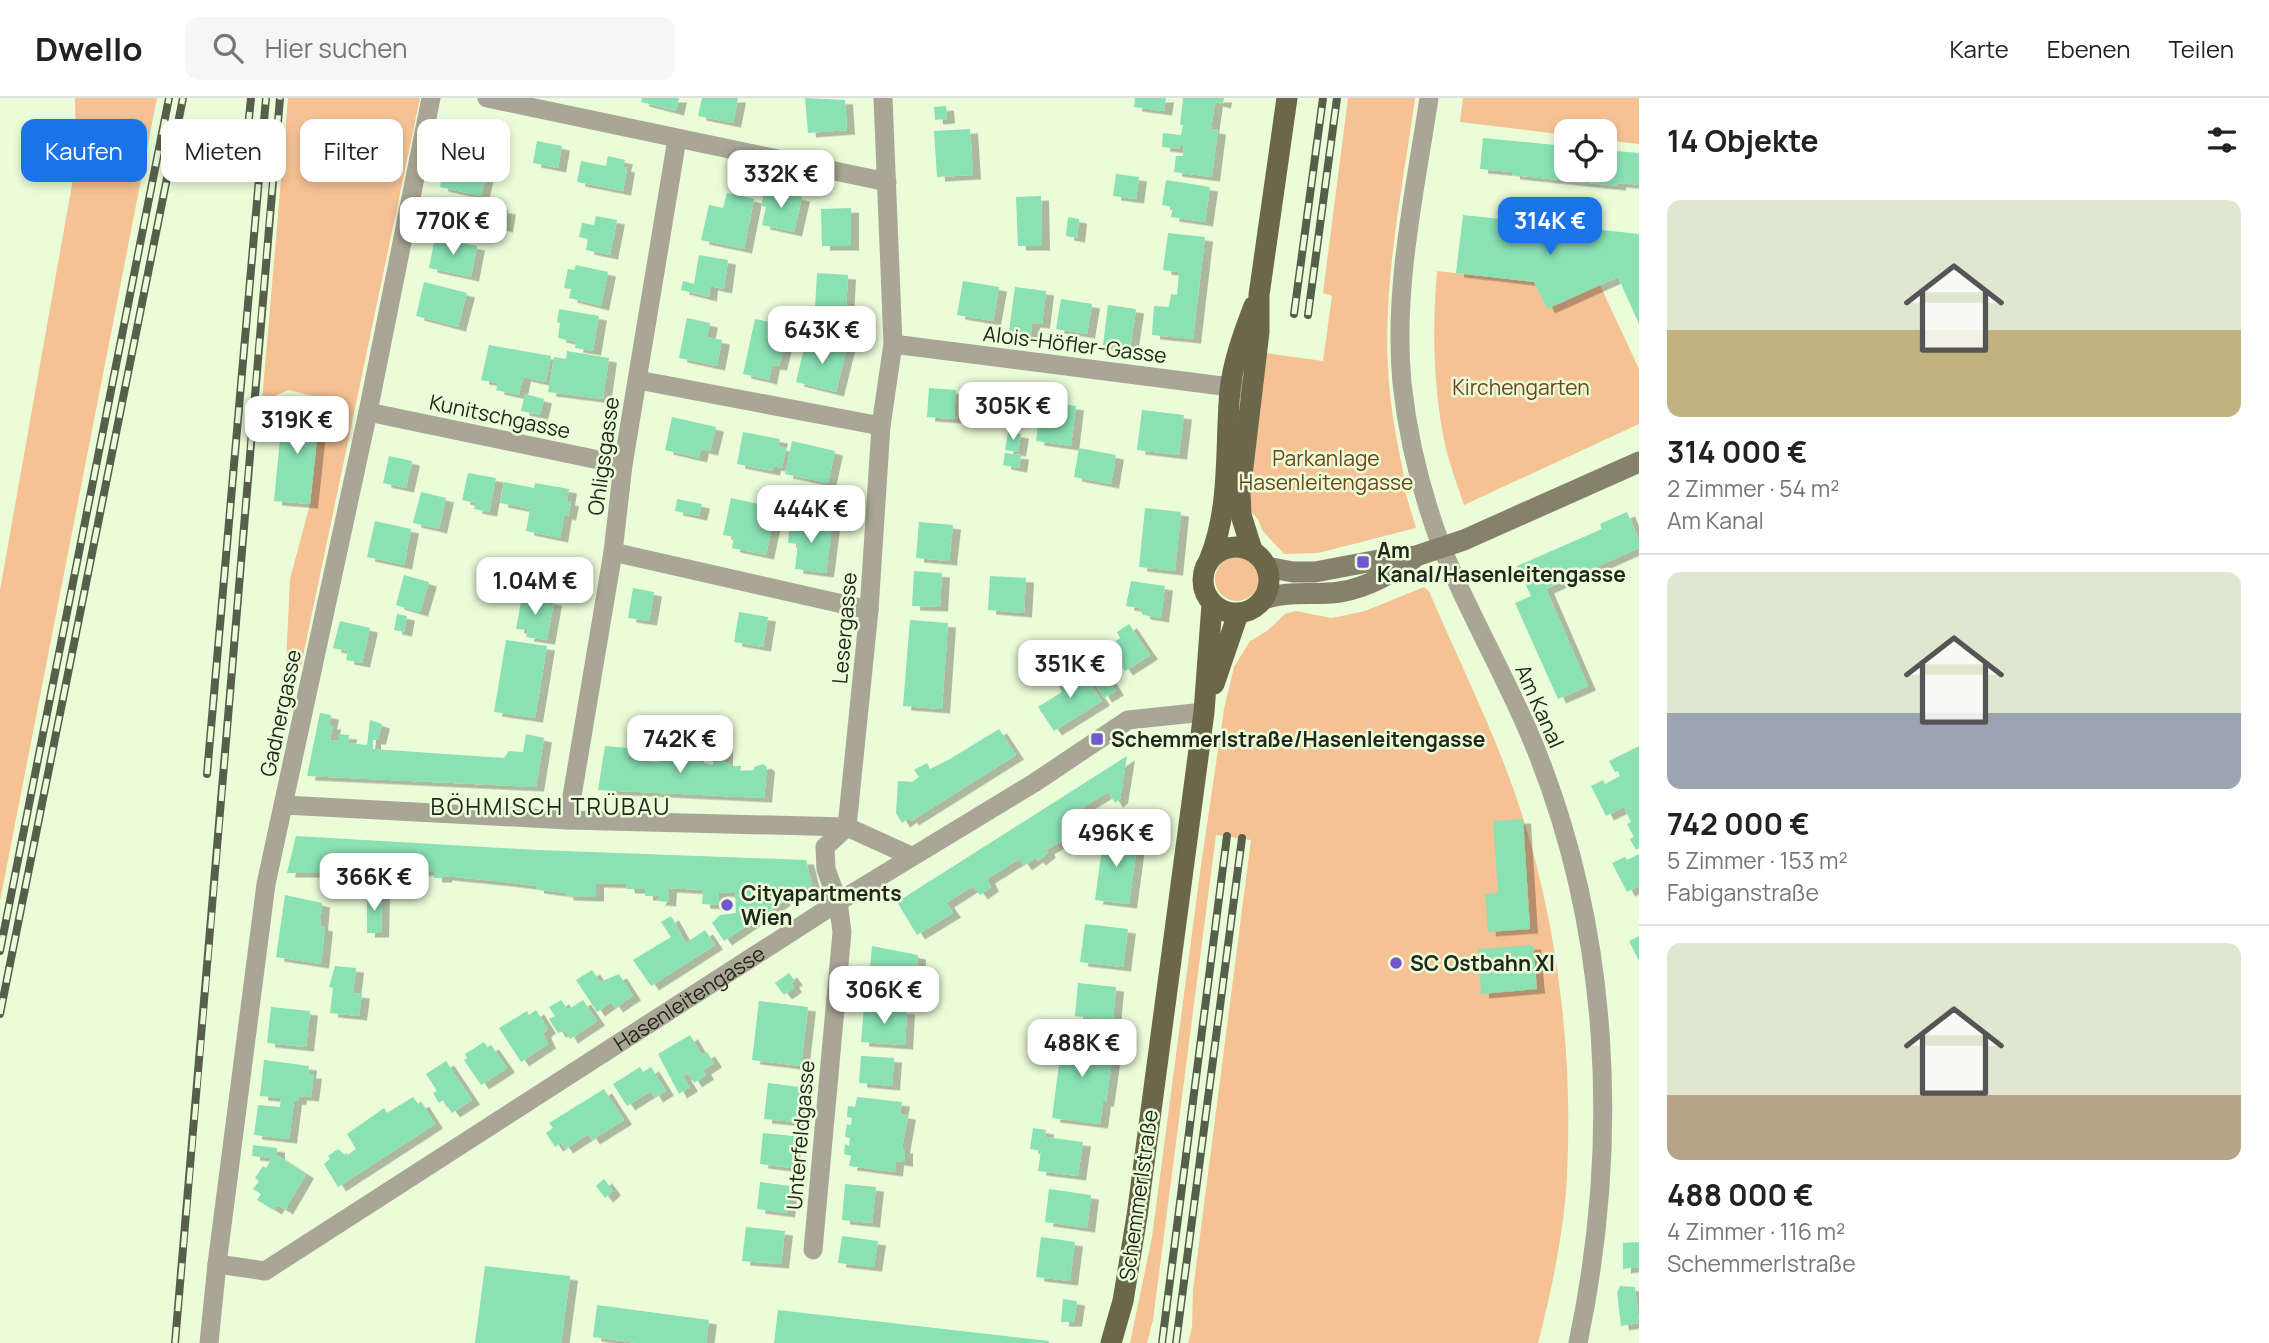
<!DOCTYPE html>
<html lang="de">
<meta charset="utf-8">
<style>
:root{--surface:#fff;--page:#f6f6f6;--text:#222;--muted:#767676;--line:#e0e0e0;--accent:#1a73e8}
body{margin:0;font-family:Manrope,sans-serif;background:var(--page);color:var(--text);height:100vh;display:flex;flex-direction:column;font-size:26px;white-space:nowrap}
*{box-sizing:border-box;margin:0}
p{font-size:23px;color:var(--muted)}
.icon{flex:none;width:38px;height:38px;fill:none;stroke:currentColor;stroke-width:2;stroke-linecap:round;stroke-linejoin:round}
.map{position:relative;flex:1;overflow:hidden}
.side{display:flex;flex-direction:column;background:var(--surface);width:630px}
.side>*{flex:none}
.guide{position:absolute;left:21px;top:21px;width:665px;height:63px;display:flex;gap:14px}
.buttons{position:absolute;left:1554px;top:21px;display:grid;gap:14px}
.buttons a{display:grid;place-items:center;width:63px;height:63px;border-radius:14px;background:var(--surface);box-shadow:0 4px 10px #0003;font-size:35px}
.price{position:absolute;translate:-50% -60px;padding:0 16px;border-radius:14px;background:#fff;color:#222;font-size:23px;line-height:46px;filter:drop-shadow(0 2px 4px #0008)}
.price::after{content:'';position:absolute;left:50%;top:42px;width:21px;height:16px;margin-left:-10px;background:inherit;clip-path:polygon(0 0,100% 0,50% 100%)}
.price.selected{background:var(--accent);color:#fff}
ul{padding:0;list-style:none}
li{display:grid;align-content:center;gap:14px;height:371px;padding:0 28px}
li+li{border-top:2px solid var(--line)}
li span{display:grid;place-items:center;height:217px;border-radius:14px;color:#555}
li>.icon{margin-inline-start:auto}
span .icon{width:126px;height:126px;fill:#fffc;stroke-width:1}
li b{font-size:30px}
h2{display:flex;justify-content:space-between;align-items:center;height:84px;padding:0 28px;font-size:30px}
.pill{padding:0 24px;border-radius:14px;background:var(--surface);box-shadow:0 4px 10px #0003;font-size:24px;line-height:63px}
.pill.selected{background:var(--accent);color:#fff}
header{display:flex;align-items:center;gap:42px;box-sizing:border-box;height:98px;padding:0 35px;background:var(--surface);border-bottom:2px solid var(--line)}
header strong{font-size:33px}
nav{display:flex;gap:38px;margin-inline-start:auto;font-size:24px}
.search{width:490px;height:63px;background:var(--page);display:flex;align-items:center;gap:18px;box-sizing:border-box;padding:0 24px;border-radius:14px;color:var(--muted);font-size:26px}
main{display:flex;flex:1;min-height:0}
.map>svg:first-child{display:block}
.green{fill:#f5c294}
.building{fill:#89e1b4;filter:url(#shadow)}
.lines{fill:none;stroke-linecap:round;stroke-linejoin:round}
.street{stroke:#aaa697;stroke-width:19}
.secondary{stroke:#86816a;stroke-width:21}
.primary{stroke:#6c664a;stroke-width:21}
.rail-casing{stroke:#565f4c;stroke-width:8}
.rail{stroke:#ebfcd9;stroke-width:5;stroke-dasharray:16;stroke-linecap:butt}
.poi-dot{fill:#7257d1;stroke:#ebfcd9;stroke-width:2.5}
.labels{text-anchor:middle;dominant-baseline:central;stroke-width:5;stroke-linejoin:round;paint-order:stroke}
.street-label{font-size:21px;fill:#21271a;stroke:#ebfcd9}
.park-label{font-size:21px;fill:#6d4417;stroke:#ebfcd9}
.poi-label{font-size:21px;font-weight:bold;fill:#21271a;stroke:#ebfcd9;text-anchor:start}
.neighbourhood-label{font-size:23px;letter-spacing:2px;fill:#21271a;stroke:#ebfcd9}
</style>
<header>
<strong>Dwello</strong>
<div class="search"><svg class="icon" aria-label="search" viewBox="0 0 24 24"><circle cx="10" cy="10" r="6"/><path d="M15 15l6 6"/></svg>Hier suchen</div>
<nav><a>Karte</a><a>Ebenen</a><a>Teilen</a></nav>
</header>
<main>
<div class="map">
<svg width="1639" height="1245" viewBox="0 0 1639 1245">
<defs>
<filter id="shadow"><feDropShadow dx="8" dy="4.5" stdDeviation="0" flood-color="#0004"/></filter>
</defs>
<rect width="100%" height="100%" fill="#ebfcd9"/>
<g class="green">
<polygon points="75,0 157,0 0,803 0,492 76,64"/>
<polygon points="288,0 420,0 301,568 290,572 286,565 290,481 310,406 320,313 313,298 289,292 262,303"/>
<path d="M1348 0H1415C1403 89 1383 181 1388 271 1390 309 1397 345 1405 382L1402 383 1416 430 1318 455 1284 456 1262 432 1258 421 1249 412 1265 255 1323 263 1332 198 1323 195Z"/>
<polygon points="1463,0 1639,0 1639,46 1605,42 1605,33 1566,33 1566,37 1460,24"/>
<path d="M1437 173 1534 184 1547 210 1600 187 1639 271V326L1464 407C1458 389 1451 370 1446 351 1433 292 1432 232 1437 173Z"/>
<circle cx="1237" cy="481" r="22"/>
<path d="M1424 489 1429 493C1461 569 1500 644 1524 723 1559 837 1573 959 1567 1078 1564 1134 1552 1191 1538 1245H1188L1192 1229 1193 1192 1251 742 1216 737 1153 1222 1147 1245H1130L1152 1139 1201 767 1224 611 1234 569 1250 543 1267 533 1285 516 1296 513 1331 520 1337 519 1365 513Z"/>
</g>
<g class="building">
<polygon points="642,0 679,0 676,13 641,4"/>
<polygon points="702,0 738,0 733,25 698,18"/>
<polygon points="805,0 845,2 847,32 808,35"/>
<polygon points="1135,0 1166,0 1164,13 1134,9"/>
<polygon points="1183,0 1224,0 1223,6 1215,4 1211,31 1218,32 1212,79 1174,74 1176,58 1183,58 1184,48 1180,48 1180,51 1162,49 1163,35 1181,37 1183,27 1180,27"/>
<polygon points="946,8 947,21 935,22 934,9"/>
<polygon points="970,31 973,77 937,79 934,33"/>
<polygon points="1483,40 1566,48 1566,72 1605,72 1605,52 1639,55 1639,87 1618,85 1618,88 1512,77 1512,74 1480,71"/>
<polygon points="537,43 562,48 558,70 533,65"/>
<polygon points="449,47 491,56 481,98 440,89"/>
<polygon points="608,58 625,62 623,69 627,70 623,93 577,84 581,63 606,68"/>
<polygon points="1116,76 1139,79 1136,101 1113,98"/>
<polygon points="1166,82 1210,89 1205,124 1171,119 1173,109 1162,107"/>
<polygon points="765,91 802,99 794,134 762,127 766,109 761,108"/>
<polygon points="727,95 754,101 744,151 701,142 709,107 723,110"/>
<polygon points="1041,98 1042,148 1018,148 1016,99"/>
<polygon points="482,108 508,112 505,130 493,127 492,131 479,129"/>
<polygon points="851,110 851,148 822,148 821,111"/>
<polygon points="1463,117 1639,136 1639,226 1618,179 1547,211 1534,184 1456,175"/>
<polygon points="596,118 617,122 610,157 586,152 588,141 579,139 582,125 594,127"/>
<polygon points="1068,119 1079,121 1077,140 1066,138"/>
<polygon points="1168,135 1205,139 1193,241 1152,237 1154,208 1169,209 1171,196 1177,197 1179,174 1163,172"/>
<polygon points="435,140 477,148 471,179 429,170"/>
<polygon points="699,157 728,162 724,191 710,188 709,199 681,192 683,183 694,186"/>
<polygon points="576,167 608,174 601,208 569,200 571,191 564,190 568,171 574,172"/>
<polygon points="817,175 848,177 845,231 814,229"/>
<polygon points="963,183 999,189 993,223 957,217"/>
<polygon points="424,184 467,195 458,229 416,218"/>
<polygon points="1015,189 1046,193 1042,226 1032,225 1031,236 1009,233"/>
<polygon points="1061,201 1092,206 1087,236 1056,231"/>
<polygon points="1108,207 1136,211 1130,251 1103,247"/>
<polygon points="559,211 599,218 593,253 575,250 576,244 558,240 560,225 557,224"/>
<polygon points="687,220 710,225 707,239 722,242 717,268 679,260"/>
<polygon points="755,221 789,228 779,268 772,267 769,282 743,276"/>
<polygon points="826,244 847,249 836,294 796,284 805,247 824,251"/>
<polygon points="489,247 551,258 546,284 523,279 519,297 496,292 498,285 481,282"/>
<polygon points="567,253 609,260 603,301 548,294 554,259 566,261"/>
<polygon points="929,290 956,292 954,321 927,319"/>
<polygon points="525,296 544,301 540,317 521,313"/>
<polygon points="1041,303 1076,308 1071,348 1036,343"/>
<polygon points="283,310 320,313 310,406 274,403"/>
<polygon points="1142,312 1184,317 1179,357 1137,352"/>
<polygon points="672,319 716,329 710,353 701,351 699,360 665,352"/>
<polygon points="743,334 780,341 778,348 786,350 782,370 773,368 772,373 737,366"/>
<polygon points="1008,334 1021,336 1018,354 1005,352"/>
<polygon points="792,343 835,353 828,385 785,376"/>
<polygon points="1079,350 1116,357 1111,386 1074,379"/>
<polygon points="1005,355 1021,357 1019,370 1003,367"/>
<polygon points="389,358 412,363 406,390 383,385"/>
<polygon points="468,375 496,380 489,414 474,411 476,405 462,402"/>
<polygon points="504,384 534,390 535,385 569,391 567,403 571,404 568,418 564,417 560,440 526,433 530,411 500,405"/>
<polygon points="421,394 446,400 439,431 413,425"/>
<polygon points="731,400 776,410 766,457 732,450 734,439 723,437"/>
<polygon points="677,401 702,406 699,418 675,413"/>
<polygon points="1145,410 1181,414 1175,473 1139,469"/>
<polygon points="1627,414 1639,442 1639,450 1546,491 1588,588 1558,601 1515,505 1531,498 1517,468 1602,431 1600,426"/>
<polygon points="790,422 832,427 826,475 795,471 798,446 788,445"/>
<polygon points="375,423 411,431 404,467 367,459"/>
<polygon points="919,424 953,427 949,463 916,460"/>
<polygon points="527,461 554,466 553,473 559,474 556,489 550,488 549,496 503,487 506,472 525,475"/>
<polygon points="914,473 942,475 940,509 912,508"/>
<polygon points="404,477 429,484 420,514 396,507"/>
<polygon points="990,478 1026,480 1024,515 988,512"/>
<polygon points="1131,483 1165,488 1161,520 1143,517 1139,510 1126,508"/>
<polygon points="633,490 654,494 649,523 628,520"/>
<polygon points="522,498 554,503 547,542 526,539 528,532 516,531"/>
<polygon points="739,514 768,519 763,549 734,544"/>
<polygon points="397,516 407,518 404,534 394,532"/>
<polygon points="910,522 948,525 942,611 903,608"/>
<polygon points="340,523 370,530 362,565 346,562 348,553 333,550"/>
<polygon points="1129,526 1150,557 1125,573 1108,549 1120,540 1117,534"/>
<polygon points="506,542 547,548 535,620 494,614"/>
<polygon points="1079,569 1102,603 1054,633 1038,609 1062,594 1057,584"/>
<polygon points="1104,574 1116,593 1104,600 1093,582"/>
<polygon points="320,615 331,617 329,627 333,627 330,642 338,643 338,636 349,637 348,645 367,647 370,622 382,626 378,642 373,642 373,651 504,660 509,653 523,654 526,636 544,640 536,689 307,678"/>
<polygon points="999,631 1016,657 911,723 909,720 902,725 896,715 898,683 912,684 919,679 914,672 927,665 930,671 950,661"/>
<polygon points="725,646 725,664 732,668 741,668 740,673 754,672 754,669 763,666 767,669 764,700 598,692 605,648 629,650 628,661 658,664 659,656 696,658 696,663 713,667 715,647"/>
<polygon points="1639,648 1639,750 1636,752 1630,741 1634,739 1627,726 1631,724 1624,709 1606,718 1591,688 1603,682 1605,686 1620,678 1618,673 1615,674 1609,663"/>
<polygon points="1127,658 1120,701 1115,705 1108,694 1080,711 1086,720 1079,725 1083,731 1046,752 1048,755 1038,763 1035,760 1024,768 1019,761 987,781 991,789 980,797 973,788 946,805 953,815 917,837 897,804"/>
<polygon points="1523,721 1530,831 1488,834 1485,796 1498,795 1493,723"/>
<polygon points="1104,736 1138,740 1129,806 1095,802"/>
<polygon points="296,738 538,752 806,762 812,787 793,798 791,795 763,794 762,808 778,797 783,803 724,843 712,825 720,817 736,815 735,795 719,794 718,807 702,806 703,792 669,790 668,804 657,803 660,798 645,798 645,791 627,791 626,786 596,785 596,799 566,798 565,795 536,791 536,788 505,784 444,778 444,780 434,780 434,774 415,773 414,777 374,774 370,777 365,773 343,771 340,774 335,774 334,771 324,770 323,775 287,775"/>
<polygon points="1639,756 1639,788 1627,794 1612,765 1625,759 1627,762"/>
<polygon points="367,796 382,796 381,835 367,835"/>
<polygon points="285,797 322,805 320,828 325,829 321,866 276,859"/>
<polygon points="671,818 686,845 705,832 715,847 651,888 633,862 671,839 661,824"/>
<polygon points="1085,826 1128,831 1123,869 1080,864"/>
<polygon points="1639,838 1639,863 1629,843"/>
<polygon points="1533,847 1537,891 1481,896 1478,851"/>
<polygon points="872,848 918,857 917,876 905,876 904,896 868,893"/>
<polygon points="335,868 356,870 353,895 362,896 359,918 330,915 333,890 329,889"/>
<polygon points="592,872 600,884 619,876 633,898 615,910 611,904 597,914 576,882"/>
<polygon points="789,875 795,883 791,885 794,890 784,897 775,885"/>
<polygon points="1078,885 1116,889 1113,922 1075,918"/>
<polygon points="561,902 568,912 583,902 597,923 570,941 565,933 558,935 549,921 555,918 549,909"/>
<polygon points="759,903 808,909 801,968 752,962"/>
<polygon points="271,909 310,913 306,949 267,945"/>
<polygon points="864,909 907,912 905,947 861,944"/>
<polygon points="536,912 548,931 543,935 548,946 521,964 499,930 527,913 529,917"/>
<polygon points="1063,935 1111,941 1108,962 1112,963 1106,1004 1103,1004 1100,1026 1052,1020"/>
<polygon points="690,937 702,957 707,954 714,965 703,972 706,977 694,985 688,975 683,978 690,989 679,996 658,956"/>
<polygon points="484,944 487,949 491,947 507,970 481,987 464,962 467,960 465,956"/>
<polygon points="861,958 894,960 892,988 859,985"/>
<polygon points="264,962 309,968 308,976 314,976 311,999 299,998 298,1003 294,1002 289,1041 254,1037 258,1007 280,1009 281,1000 260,998"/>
<polygon points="446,963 472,1002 452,1015 443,1002 439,1005 433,995 437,993 426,976"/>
<polygon points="640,969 643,974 651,969 666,993 655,1000 651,993 627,1008 613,986"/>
<polygon points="768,985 799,989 796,1024 764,1021"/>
<polygon points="604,991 624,1022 592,1042 588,1036 565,1051 561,1045 555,1049 546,1035 553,1030 549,1025"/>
<polygon points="413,999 418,1006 421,1004 435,1026 338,1089 324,1066 330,1061 328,1058 338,1051 346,1058 356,1051 347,1036 384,1010 387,1015"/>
<polygon points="857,999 902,1004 900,1016 908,1017 902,1051 905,1051 905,1064 896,1063 895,1074 849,1068 851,1058 844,1056 845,1046 849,1048 850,1040 845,1039 847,1026 851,1027 852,1020 847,1019 848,1008 855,1009"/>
<polygon points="1033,1030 1046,1032 1045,1039 1083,1044 1078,1078 1038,1073 1041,1053 1030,1051"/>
<polygon points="763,1035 794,1038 791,1070 760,1066"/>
<polygon points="253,1047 277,1050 277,1057 306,1076 285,1112 277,1107 274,1112 257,1102 261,1096 253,1091 259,1083 255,1080 263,1068 266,1070 272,1060 252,1058"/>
<polygon points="604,1081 613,1093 605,1100 596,1088"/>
<polygon points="760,1084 790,1088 787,1115 757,1111"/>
<polygon points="845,1086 876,1089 872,1125 842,1122"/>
<polygon points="1049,1091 1091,1097 1087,1130 1045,1124"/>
<polygon points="746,1129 785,1133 781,1166 742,1163"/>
<polygon points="842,1138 878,1143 874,1169 838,1165"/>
<polygon points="1041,1139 1075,1144 1070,1183 1036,1179"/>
<polygon points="1639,1144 1639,1169 1623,1171 1623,1145"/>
<polygon points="485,1168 570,1178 561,1245 475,1245"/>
<polygon points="1620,1188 1635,1189 1639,1225 1621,1228 1617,1195"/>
<polygon points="1063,1201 1077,1203 1074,1224 1061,1224"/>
<polygon points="597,1207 709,1222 706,1245 637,1245 593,1239"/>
<polygon points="778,1212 1049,1243 1049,1245 774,1245"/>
</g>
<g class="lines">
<g class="street">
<polyline points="487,0 887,84"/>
<path d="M1429 0C1415 93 1393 191 1402 285 1408 342 1422 397 1442 450 1469 516 1505 577 1532 642 1611 832 1620 1045 1578 1245"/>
<polyline points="893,246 1246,291"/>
<polyline points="638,282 881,328"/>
<polyline points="368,314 623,367"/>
<polyline points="613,454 869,512"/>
<polyline points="284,707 568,722 847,729 911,758"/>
<polyline points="568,722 613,454 623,367 677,41"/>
<polyline points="847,729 869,512 881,328 893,246 883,0"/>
<polyline points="813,1152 842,834 838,804 826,771 825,749 847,729"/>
<path id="s1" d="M217 1166 265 1173 838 804 1034 685 1128 622 1204 614"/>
<polyline points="209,1245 217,1166 266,786 368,314 431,0"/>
</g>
<g class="secondary">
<polyline points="1267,469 1293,474 1315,474 1384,461 1416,458 1464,442 1639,364"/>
<path d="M1264 501C1290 492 1314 498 1340 494 1367 490 1392 475 1414 460"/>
</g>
<g class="primary">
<circle cx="1236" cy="482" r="33"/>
<polyline points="1252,452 1241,417 1240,394 1259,234 1259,197 1287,0"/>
<path d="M1210 460C1231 408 1225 347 1230 292 1233 264 1244 234 1254 208"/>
<polyline points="1214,586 1238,516"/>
<polyline points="1111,1245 1123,1203 1137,1118 1204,614 1212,506"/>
</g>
<defs>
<g id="rail">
<polyline points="248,30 251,0"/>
<polyline points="1294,216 1323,0"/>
<polyline points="1308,217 1337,0"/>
<polyline points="207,676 266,0"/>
<polyline points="0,853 169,0"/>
<polyline points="0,916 183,0"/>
<path d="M175 1245C212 830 244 415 280 0"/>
<polyline points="1162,1245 1227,738"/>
<polyline points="1176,1245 1242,740"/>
</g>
</defs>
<use href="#rail" class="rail-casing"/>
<use href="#rail" class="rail"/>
</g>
<g class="poi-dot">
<rect x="1356" y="457" width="14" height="14" rx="3.5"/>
<rect x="1090" y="634" width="14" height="14" rx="3.5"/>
<circle cx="727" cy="807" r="7"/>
<circle cx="1396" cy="865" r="7"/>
</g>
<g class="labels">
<g class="street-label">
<text transform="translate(1075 246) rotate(7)">Alois-Höfler-Gasse</text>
<text transform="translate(500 318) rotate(12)">Kunitschgasse</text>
<text transform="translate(603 358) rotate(-82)">Ohligsgasse</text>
<text transform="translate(844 530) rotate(-85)">Lesergasse</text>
<text transform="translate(1540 608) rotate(66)">Am Kanal</text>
<text transform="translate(280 615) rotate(-78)">Gadnergasse</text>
<text stroke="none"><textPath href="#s1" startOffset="553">Hasenleitengasse</textPath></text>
<text transform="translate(800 1037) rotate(-85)">Unterfeldgasse</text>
<text transform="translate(1138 1097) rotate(-82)">Schemmerlstraße</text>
</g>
<g class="park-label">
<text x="1521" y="289">Kirchengarten</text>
<text x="1326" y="360">Parkanlage<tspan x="1326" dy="24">Hasenleitengasse</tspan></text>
</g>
<g class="poi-label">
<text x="1377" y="452">Am<tspan x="1377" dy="24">Kanal/Hasenleitengasse</tspan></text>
<text x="1111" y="641">Schemmerlstraße/Hasenleitengasse</text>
<text x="741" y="795">Cityapartments<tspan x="741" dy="24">Wien</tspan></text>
<text x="1410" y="865">SC Ostbahn XI</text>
</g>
<g class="neighbourhood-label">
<text x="551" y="708">BÖHMISCH TRÜBAU</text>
</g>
</g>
</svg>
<div class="buttons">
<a><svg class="icon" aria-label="locate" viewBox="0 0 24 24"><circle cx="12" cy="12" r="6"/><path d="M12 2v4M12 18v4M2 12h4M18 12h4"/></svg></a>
</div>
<b class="price" style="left:781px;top:112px">332K €</b>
<b class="price" style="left:453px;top:159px">770K €</b>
<b class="price selected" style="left:1550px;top:159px">314K €</b>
<b class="price" style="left:822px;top:268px">643K €</b>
<b class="price" style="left:1013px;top:344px">305K €</b>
<b class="price" style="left:297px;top:358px">319K €</b>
<b class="price" style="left:811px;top:447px">444K €</b>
<b class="price" style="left:535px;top:519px">1.04M €</b>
<b class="price" style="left:1070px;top:602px">351K €</b>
<b class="price" style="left:680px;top:677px">742K €</b>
<b class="price" style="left:1116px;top:771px">496K €</b>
<b class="price" style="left:374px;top:815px">366K €</b>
<b class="price" style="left:884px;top:928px">306K €</b>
<b class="price" style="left:1082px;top:981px">488K €</b>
<div class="guide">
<a class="pill selected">Kaufen</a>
<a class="pill">Mieten</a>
<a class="pill">Filter</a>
<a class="pill">Neu</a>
</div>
</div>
<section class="side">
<h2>14 Objekte<svg class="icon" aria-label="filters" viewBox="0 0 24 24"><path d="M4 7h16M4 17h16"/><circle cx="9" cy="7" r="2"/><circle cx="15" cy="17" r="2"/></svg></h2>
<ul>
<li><span style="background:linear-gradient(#dfe7d0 60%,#c2b280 0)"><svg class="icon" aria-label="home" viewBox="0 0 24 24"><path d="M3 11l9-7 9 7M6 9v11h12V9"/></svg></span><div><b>314 000 €</b><p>2 Zimmer · 54 m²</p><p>Am Kanal</p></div></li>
<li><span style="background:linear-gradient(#dfe7d0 65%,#9aa5b1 0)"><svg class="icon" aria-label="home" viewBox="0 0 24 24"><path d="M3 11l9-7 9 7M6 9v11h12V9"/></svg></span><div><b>742 000 €</b><p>5 Zimmer · 153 m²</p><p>Fabiganstraße</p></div></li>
<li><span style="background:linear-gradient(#dfe7d0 70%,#b9a48a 0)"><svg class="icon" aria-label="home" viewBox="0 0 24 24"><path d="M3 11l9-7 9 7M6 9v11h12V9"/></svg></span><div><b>488 000 €</b><p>4 Zimmer · 116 m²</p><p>Schemmerlstraße</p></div></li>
</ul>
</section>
</main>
